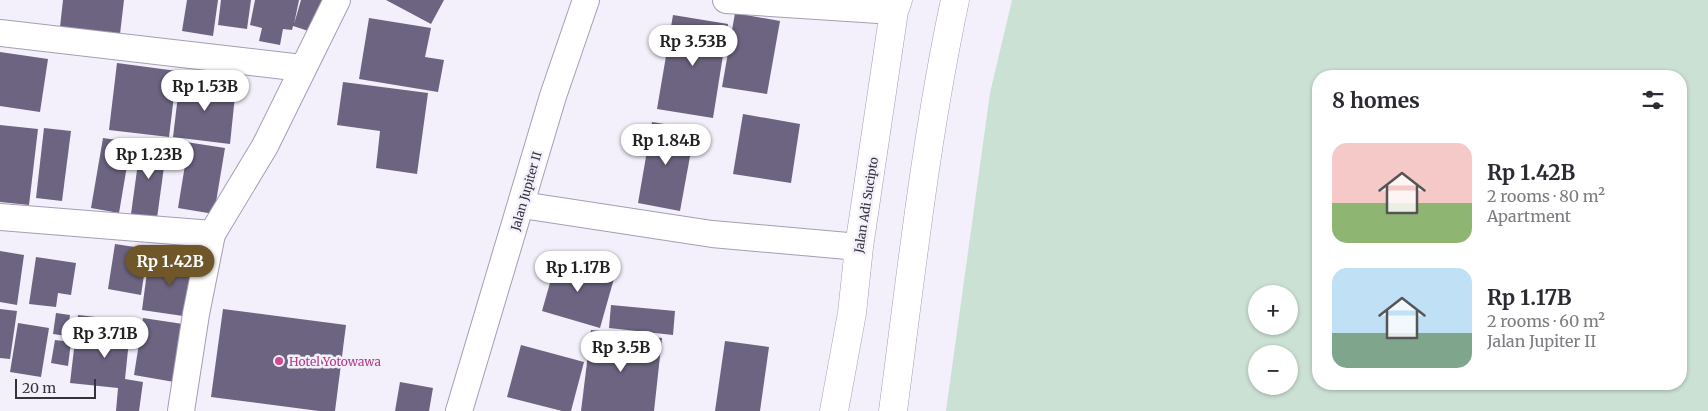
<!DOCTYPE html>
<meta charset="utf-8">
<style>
:root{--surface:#fff;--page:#f7f7f7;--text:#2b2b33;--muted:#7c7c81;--accent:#705729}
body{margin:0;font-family:Merriweather,serif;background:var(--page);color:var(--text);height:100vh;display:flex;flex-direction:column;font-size:19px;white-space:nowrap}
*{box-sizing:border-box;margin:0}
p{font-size:16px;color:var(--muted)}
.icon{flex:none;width:28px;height:28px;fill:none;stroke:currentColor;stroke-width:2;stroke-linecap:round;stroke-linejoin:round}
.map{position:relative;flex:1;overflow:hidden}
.sheet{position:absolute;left:1312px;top:70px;width:375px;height:320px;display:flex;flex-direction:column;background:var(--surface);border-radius:20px;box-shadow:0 1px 4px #0004}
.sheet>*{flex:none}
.tools{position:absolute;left:1248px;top:285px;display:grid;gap:10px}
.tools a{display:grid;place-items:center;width:50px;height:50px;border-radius:50%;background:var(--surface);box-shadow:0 1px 4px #0004;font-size:25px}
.scale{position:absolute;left:15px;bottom:12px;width:81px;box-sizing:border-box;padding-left:5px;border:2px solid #35323c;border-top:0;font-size:14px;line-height:18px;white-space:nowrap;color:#35323c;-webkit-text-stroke:4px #f3f0fb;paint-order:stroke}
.price{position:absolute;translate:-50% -42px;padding:0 11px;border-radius:18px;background:#fff;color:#222;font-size:16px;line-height:32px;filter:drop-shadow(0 1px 2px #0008)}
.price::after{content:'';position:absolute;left:50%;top:30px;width:15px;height:11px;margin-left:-8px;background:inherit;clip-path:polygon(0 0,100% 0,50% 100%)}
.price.selected{background:var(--accent);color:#fff}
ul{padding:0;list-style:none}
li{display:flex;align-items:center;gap:15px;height:125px;padding:0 20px}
li span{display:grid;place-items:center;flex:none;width:140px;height:100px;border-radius:15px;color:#555}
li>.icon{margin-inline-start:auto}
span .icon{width:60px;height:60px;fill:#fffc;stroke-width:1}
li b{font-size:21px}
h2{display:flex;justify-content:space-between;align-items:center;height:60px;padding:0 20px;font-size:21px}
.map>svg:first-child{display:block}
.green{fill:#cbe1d4;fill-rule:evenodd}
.building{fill:#6c6480}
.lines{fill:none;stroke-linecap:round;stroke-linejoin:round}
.minor-casing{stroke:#a49db6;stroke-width:28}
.trunk-casing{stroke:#a49db6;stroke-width:29}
.minor{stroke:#fff;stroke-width:26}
.trunk{stroke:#fff;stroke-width:28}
.hotel-dot{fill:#d1479c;stroke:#f3f0fb;stroke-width:2}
.labels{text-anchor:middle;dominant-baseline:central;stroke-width:5;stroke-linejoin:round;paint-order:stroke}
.street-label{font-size:12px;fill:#35323c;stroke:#f3f0fb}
.hotel-label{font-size:12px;fill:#b23c85;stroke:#f3f0fb;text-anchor:start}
</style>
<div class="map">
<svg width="1708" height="411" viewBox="0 0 1708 411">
<rect width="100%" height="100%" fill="#f3f0fb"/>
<path class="green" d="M1012 0H1708V411H946L990 93ZM1319 76H1681V384H1319ZM1256 294H1289V326H1256ZM1256 354H1289V386H1256Z"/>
<g class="building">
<polygon points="63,0 124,0 120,34 60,27"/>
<polygon points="187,0 218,0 213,36 182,31"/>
<polygon points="221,0 251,0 247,29 218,25"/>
<polygon points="255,0 299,0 294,24 301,0 328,0 318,34 293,26 292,30 283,29 280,45 259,41 262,28 250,25"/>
<polygon points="386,0 444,0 431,24"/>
<polygon points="735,13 780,21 767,94 722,87"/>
<polygon points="673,15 728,24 713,118 657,109"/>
<polygon points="369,18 431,28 425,57 444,60 438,92 359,79"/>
<polygon points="0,52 48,59 40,112 0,106"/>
<polygon points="117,63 177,71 169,137 109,130"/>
<polygon points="180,79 236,86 230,144 173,137"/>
<polygon points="343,82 428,93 417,174 376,168 380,131 337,125"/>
<polygon points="743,114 800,124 791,183 733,174"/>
<polygon points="652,122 695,129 680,211 638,203"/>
<polygon points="0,125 38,129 29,205 0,202"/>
<polygon points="44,128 71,131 62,201 36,198"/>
<polygon points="103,138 131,142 119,213 91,208"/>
<polygon points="173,140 225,148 214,214 178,208 185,165 170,162"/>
<polygon points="141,141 167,145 157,218 131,214"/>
<polygon points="115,244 148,249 141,295 108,289"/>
<polygon points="0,251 24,255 17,305 0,302"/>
<polygon points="36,257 76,263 71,295 58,293 56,307 29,304"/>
<polygon points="149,257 197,263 190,317 142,310"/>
<polygon points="557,258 615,275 600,328 542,311"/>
<polygon points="611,305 675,311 673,335 609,328"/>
<polygon points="0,309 17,311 10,359 0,358"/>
<polygon points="223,309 346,325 335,411 319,411 211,397"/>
<polygon points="56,313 70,315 67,336 53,334"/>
<polygon points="78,315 131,321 125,379 143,382 139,411 116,411 118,388 70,383"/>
<polygon points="143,318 183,324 174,382 134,375"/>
<polygon points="18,323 49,328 41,377 10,372"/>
<polygon points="591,330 662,338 654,411 581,411"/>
<polygon points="55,340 71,342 68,366 51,363"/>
<polygon points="725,341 769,347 760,411 715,411"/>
<polygon points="521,345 584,362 571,411 562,411 507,397"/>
<polygon points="400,382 433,388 429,411 395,411"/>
</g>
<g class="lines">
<defs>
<g id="minor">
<polyline points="726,0 894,11"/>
<polyline points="0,33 302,68"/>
<polyline points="522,205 712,234 859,247"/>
<polyline points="0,217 212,234 265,146 337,0"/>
<polyline points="181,411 196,314 212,234"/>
<polyline points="459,411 553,96 586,0"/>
</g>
<g id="trunk">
<polyline points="834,411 852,313 859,247 894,11 898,0"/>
<path d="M893 411C911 274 926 136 955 0"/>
</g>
</defs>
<use href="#minor" class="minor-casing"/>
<use href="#trunk" class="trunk-casing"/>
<use href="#minor" class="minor"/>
<use href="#trunk" class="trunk"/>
</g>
<circle class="hotel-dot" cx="279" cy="361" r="5"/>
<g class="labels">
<g class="street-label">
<text transform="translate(526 191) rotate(-74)">Jalan Jupiter II</text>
<text transform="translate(866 205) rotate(-81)">Jalan Adi Sucipto</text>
</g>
<g class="hotel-label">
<text x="289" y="361">Hotel Yotowawa</text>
</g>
</g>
</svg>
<div class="tools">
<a>+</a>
<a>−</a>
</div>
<div class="scale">20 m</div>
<b class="price" style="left:693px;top:67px">Rp 3.53B</b>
<b class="price" style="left:205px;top:112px">Rp 1.53B</b>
<b class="price" style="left:666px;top:166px">Rp 1.84B</b>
<b class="price" style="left:149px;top:180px">Rp 1.23B</b>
<b class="price selected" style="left:170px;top:287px">Rp 1.42B</b>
<b class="price" style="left:578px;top:293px">Rp 1.17B</b>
<b class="price" style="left:105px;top:359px">Rp 3.71B</b>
<b class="price" style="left:621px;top:373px">Rp 3.5B</b>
<section class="sheet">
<h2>8 homes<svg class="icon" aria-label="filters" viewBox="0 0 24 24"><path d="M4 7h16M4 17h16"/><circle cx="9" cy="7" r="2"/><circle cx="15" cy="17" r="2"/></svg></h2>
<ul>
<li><span style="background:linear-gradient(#f6c9c9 60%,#8fb573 0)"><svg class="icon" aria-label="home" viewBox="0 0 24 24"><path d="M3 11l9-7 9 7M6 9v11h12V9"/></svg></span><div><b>Rp 1.42B</b><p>2 rooms · 80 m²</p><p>Apartment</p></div></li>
<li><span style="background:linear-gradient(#bfe0f5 65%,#7fa58c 0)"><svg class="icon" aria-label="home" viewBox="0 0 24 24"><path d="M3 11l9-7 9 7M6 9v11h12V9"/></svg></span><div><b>Rp 1.17B</b><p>2 rooms · 60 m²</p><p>Jalan Jupiter II</p></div></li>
</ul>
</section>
</div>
